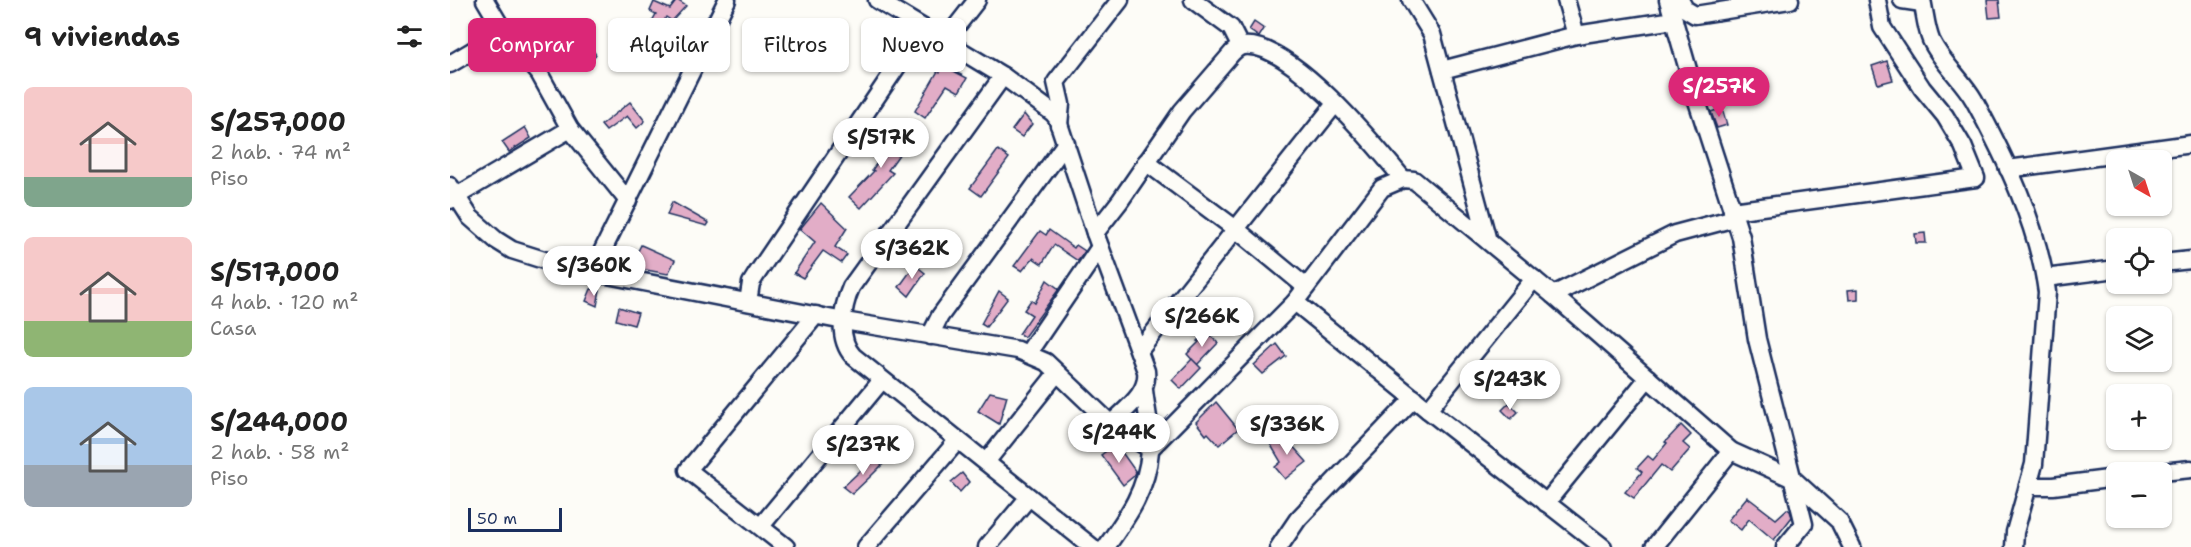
<!DOCTYPE html>
<html lang="es">
<meta charset="utf-8">
<style>
:root{--surface:#fff;--page:#f2f2f2;--text:#222;--muted:#767676;--accent:#db2777}
body{margin:0;font-family:"Shantell Sans",sans-serif;background:var(--page);color:var(--text);height:100vh;display:flex;flex-direction:column;font-size:22px;white-space:nowrap}
*{box-sizing:border-box;margin:0}
p{font-size:20px;color:var(--muted)}
.icon{flex:none;width:33px;height:33px;fill:none;stroke:currentColor;stroke-width:2;stroke-linecap:round;stroke-linejoin:round}
.map{position:relative;flex:1;overflow:hidden}
.details{display:flex;flex-direction:column;background:var(--surface);width:450px}
.details>*{flex:none}
.banner{position:absolute;left:18px;top:18px;width:570px;height:54px;display:flex;gap:12px}
.needle{width:39px;rotate:141deg}
.fabs{position:absolute;left:1656px;top:150px;display:grid;gap:12px}
.fabs a{display:grid;place-items:center;width:66px;height:66px;border-radius:9px;background:var(--surface);box-shadow:0 2px 4px #0004;font-size:30px}
.scale{position:absolute;left:18px;bottom:15px;width:94px;box-sizing:border-box;padding-left:6px;border:3px solid #1b2f5e;border-top:0;font-size:16px;line-height:21px;white-space:nowrap;color:#1b2f5e;-webkit-text-stroke:4px #fdfcf7;paint-order:stroke}
.price{position:absolute;translate:-50% -51px;padding:0 14px;border-radius:21px;background:#fff;color:#222;font-size:20px;line-height:39px;filter:drop-shadow(0 2px 3px #0008)}
.price::after{content:'';position:absolute;left:50%;top:36px;width:18px;height:14px;margin-left:-9px;background:inherit;clip-path:polygon(0 0,100% 0,50% 100%)}
.price.selected{background:var(--accent);color:#fff}
ul{padding:0;list-style:none}
li{display:flex;align-items:center;gap:18px;height:150px;padding:0 24px}
li span{display:grid;place-items:center;flex:none;width:168px;height:120px;border-radius:9px;color:#555}
li>.icon{margin-inline-start:auto}
span .icon{width:72px;height:72px;fill:#fffc;stroke-width:1}
li b{font-size:26px}
h2{display:flex;justify-content:space-between;align-items:center;height:72px;padding:0 24px;font-size:26px}
.tag{padding:0 21px;border-radius:9px;background:var(--surface);box-shadow:0 2px 4px #0004;font-size:21px;line-height:54px}
.tag.selected{background:var(--accent);color:#fff}
main{display:flex;flex:1;min-height:0}
.map>svg:first-child{display:block}
.building{fill:#e2adc7;stroke:#1b2f5e;stroke-width:1.5}
.lines{fill:none;stroke-linecap:round;stroke-linejoin:round}
.minor-casing{stroke:#1b2f5e;stroke-width:21}
.minor{stroke:#fdfcf7;stroke-width:16}
</style>
<main>
<section class="details">
<h2>9 viviendas<svg class="icon" aria-label="filters" viewBox="0 0 24 24"><path d="M4 7h16M4 17h16"/><circle cx="9" cy="7" r="2"/><circle cx="15" cy="17" r="2"/></svg></h2>
<ul>
<li><span style="background:linear-gradient(#f6c9c9 75%,#7fa58c 0)"><svg class="icon" aria-label="home" viewBox="0 0 24 24"><path d="M3 11l9-7 9 7M6 9v11h12V9"/></svg></span><div><b>S/257,000</b><p>2 hab. · 74 m²</p><p>Piso</p></div></li>
<li><span style="background:linear-gradient(#f6c9c9 70%,#8fb573 0)"><svg class="icon" aria-label="home" viewBox="0 0 24 24"><path d="M3 11l9-7 9 7M6 9v11h12V9"/></svg></span><div><b>S/517,000</b><p>4 hab. · 120 m²</p><p>Casa</p></div></li>
<li><span style="background:linear-gradient(#a9c7e8 65%,#9aa5b1 0)"><svg class="icon" aria-label="home" viewBox="0 0 24 24"><path d="M3 11l9-7 9 7M6 9v11h12V9"/></svg></span><div><b>S/244,000</b><p>2 hab. · 58 m²</p><p>Piso</p></div></li>
</ul>
</section>
<div class="map">
<svg width="1741" height="547" viewBox="0 0 1741 547">
<rect width="100%" height="100%" fill="#fdfcf7"/>
<filter id="ink" filterUnits="userSpaceOnUse"><feTurbulence type="fractalNoise" baseFrequency=".0167" numOctaves="2"/><feDisplacementMap in="SourceGraphic" scale="12" xChannelSelector="R" yChannelSelector="G"/><feConvolveMatrix kernelMatrix="1 2 1 2 8 2 1 2 1" color-interpolation-filters="sRGB"/></filter>
<g filter="url(#ink)">
<g class="building">
<polygon points="227,0 236,6 222,21 216,17 205,37 196,32 206,14 200,11 204,2 220,9"/>
<polygon points="1537,0 1549,0 1551,17 1539,18"/>
<polygon points="804,22 814,29 809,37 799,30"/>
<polygon points="323,33 331,40 324,52 313,47"/>
<polygon points="141,47 146,55 136,61 131,53"/>
<polygon points="1437,61 1443,80 1428,84 1422,66"/>
<polygon points="494,66 517,78 509,92 497,85 475,118 465,111 488,71 490,72"/>
<polygon points="180,102 195,121 187,128 177,116 156,131 151,125"/>
<polygon points="1272,108 1277,125 1267,128 1261,112"/>
<polygon points="574,114 582,124 572,137 562,130"/>
<polygon points="75,127 81,138 59,152 52,142"/>
<polygon points="452,127 463,135 438,170 443,173 411,208 399,197 424,171 422,170"/>
<polygon points="548,150 559,158 531,196 520,188"/>
<polygon points="222,202 259,223 257,226 217,215"/>
<polygon points="371,203 397,228 385,247 397,255 391,263 373,251 353,278 344,273 365,242 350,229"/>
<polygon points="599,230 624,248 626,245 635,251 628,261 604,245 592,264 583,258 572,271 564,266 590,231 596,235"/>
<polygon points="1475,233 1476,243 1466,243 1465,234"/>
<polygon points="191,245 225,260 218,274 191,269 181,265"/>
<polygon points="465,265 475,273 459,296 449,287"/>
<polygon points="597,280 609,289 574,337 569,334 582,315 574,310 581,300 585,303"/>
<polygon points="141,289 150,290 147,306 136,301"/>
<polygon points="1408,289 1408,299 1399,300 1398,290"/>
<polygon points="549,291 558,298 536,327 531,324"/>
<polygon points="169,307 188,313 184,325 166,320"/>
<polygon points="756,332 768,343 747,365 737,354 749,342 747,341"/>
<polygon points="827,344 836,356 813,374 804,365"/>
<polygon points="742,359 751,368 731,389 722,380"/>
<polygon points="540,392 557,396 549,424 528,411"/>
<polygon points="766,402 788,429 769,445 758,433 756,435 746,422"/>
<polygon points="1059,403 1068,412 1061,419 1052,410"/>
<polygon points="1231,425 1241,435 1233,443 1240,449 1220,472 1211,465 1184,498 1175,492 1192,472 1187,468 1198,456 1203,460 1217,443 1215,442"/>
<polygon points="830,432 857,462 835,479 825,467 831,462 819,442"/>
<polygon points="666,444 686,472 684,476 673,485 651,455"/>
<polygon points="425,457 433,464 421,476 402,494 393,487"/>
<polygon points="512,473 519,482 510,492 501,482"/>
<polygon points="1297,497 1326,519 1337,509 1340,511 1342,517 1324,540 1299,519 1291,530 1278,520"/>
</g>
<g class="lines">
<defs>
<g id="minor">
<polyline points="35,0 54,32 89,73 120,129 178,201"/>
<path d="M427 0 553 76 603 113 607 118 645 233 696 371C699 394 675 409 661 424"/>
<polyline points="743,0 781,28 790,46"/>
<polyline points="961,0 982,34 1038,241"/>
<polyline points="1116,0 1126,35"/>
<polyline points="1218,0 1247,101 1291,237 1307,339 1354,524 1335,547"/>
<polyline points="1230,0 1235,9 1245,15 1340,0"/>
<polyline points="1452,0 1472,3"/>
<path d="M1472 0C1475 13 1476 28 1481 40 1491 62 1512 79 1524 100 1556 159 1588 225 1597 292L1584 464 1565 532 1564 547"/>
<polyline points="495,41 527,0"/>
<polyline points="0,64 54,32"/>
<polyline points="992,70 1126,35 1224,20"/>
<path d="M553 76 401 287C392 308 387 338 403 356L642 547"/>
<polyline points="609,125 611,104 606,82 670,0"/>
<polyline points="696,162 787,230 856,287"/>
<polyline points="1558,169 1741,144"/>
<polyline points="0,186 20,217 46,240 62,250 116,267 394,321 568,350 596,362 661,424 700,449 845,302 932,188 953,179 964,180 1103,295 1281,451 1343,479 1389,521 1402,547"/>
<polyline points="0,200 120,129"/>
<polyline points="1282,211 1526,178 1513,146 1495,116 1472,88 1432,27 1427,0"/>
<path d="M645 233 670 201 732 111 782 53C785 50 788 47 793 46 838 39 926 146 953 179"/>
<polyline points="1712,263 1741,260"/>
<polyline points="142,272 277,0"/>
<polyline points="1595,278 1666,269"/>
<polyline points="1103,295 1225,234 1285,218"/>
<polyline points="298,302 301,283 306,275 473,28"/>
<polyline points="845,302 978,410 1153,547"/>
<polyline points="480,336 490,316 616,143"/>
<polyline points="689,351 885,104"/>
<polyline points="578,353 650,247"/>
<polyline points="978,410 1084,279"/>
<polyline points="536,462 607,373"/>
<polyline points="1711,472 1741,469"/>
<polyline points="1578,486 1603,486 1666,478"/>
<polyline points="1096,503 1198,378"/>
<polyline points="311,526 432,380"/>
<polyline points="336,547 238,470 366,315"/>
<polyline points="416,547 508,440"/>
<polyline points="537,547 579,497"/>
<path d="M656 547C678 516 697 490 700 451 702 432 696 409 694 390"/>
<polyline points="829,547 848,519 964,398"/>
<polyline points="1204,547 1281,451"/>
</g>
</defs>
<use href="#minor" class="minor-casing"/>
<use href="#minor" class="minor"/>
</g>
</g>
</svg>
<div class="fabs">
<a><svg class="needle" viewBox="-14 -14 28 28"><path d="M0-13l5 13h-10z" fill="#e53935"/><path d="M0 13l5-13h-10z" fill="#767676"/></svg></a>
<a><svg class="icon" aria-label="locate" viewBox="0 0 24 24"><circle cx="12" cy="12" r="6"/><path d="M12 2v4M12 18v4M2 12h4M18 12h4"/></svg></a>
<a><svg class="icon" aria-label="layers" viewBox="0 0 24 24"><path d="M12 4l9 5-9 5-9-5zM3 14l9 5 9-5"/></svg></a>
<a>+</a>
<a>−</a>
</div>
<div class="scale">50 m</div>
<b class="price selected" style="left:1269px;top:118px">S/257K</b>
<b class="price" style="left:431px;top:169px">S/517K</b>
<b class="price" style="left:462px;top:280px">S/362K</b>
<b class="price" style="left:144px;top:297px">S/360K</b>
<b class="price" style="left:752px;top:348px">S/266K</b>
<b class="price" style="left:1060px;top:411px">S/243K</b>
<b class="price" style="left:837px;top:456px">S/336K</b>
<b class="price" style="left:669px;top:464px">S/244K</b>
<b class="price" style="left:413px;top:476px">S/237K</b>
<div class="banner">
<a class="tag selected">Comprar</a>
<a class="tag">Alquilar</a>
<a class="tag">Filtros</a>
<a class="tag">Nuevo</a>
</div>
</div>
</main>
